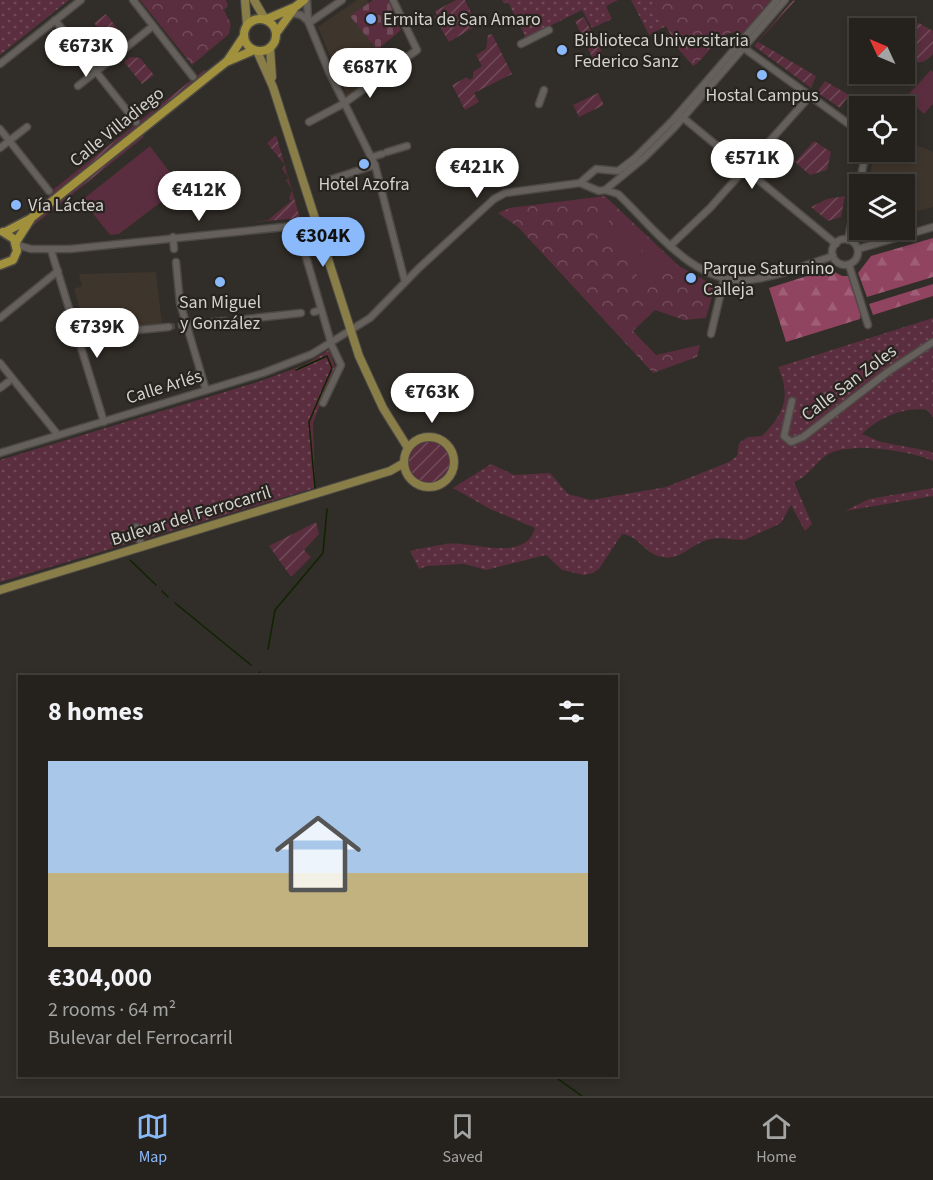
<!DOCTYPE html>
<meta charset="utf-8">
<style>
:root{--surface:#25221e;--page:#312f2b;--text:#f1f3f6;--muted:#a3a4a4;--line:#423f3c;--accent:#8abafc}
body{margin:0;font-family:"Source Sans 3",sans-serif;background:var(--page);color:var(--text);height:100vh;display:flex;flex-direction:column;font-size:22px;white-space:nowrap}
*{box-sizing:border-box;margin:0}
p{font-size:20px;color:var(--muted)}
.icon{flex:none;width:33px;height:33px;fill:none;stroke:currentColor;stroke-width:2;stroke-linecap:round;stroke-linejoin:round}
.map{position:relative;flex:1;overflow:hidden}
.side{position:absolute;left:18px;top:675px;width:600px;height:402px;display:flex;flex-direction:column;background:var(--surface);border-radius:0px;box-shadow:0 3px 9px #0003,0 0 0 2px var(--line)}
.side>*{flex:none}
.needle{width:39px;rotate:314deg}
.buttons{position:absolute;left:849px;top:18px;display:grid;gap:12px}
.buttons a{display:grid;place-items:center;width:66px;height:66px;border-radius:0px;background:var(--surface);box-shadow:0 3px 9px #0003,0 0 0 2px var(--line);font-size:30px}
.price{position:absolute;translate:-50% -51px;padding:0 14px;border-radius:21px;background:#fff;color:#222;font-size:20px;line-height:39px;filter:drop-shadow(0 2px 3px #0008)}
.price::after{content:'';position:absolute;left:50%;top:36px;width:18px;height:14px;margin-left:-9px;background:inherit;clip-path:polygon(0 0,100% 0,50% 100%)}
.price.on{background:var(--accent);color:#111}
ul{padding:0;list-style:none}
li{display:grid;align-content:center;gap:12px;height:318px;padding:0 30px}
li span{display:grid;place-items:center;height:186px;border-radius:0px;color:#555}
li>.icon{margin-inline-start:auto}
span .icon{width:108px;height:108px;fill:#fffc;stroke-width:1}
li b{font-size:26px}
h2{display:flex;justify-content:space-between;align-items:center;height:72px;padding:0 30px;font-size:26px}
.tab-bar{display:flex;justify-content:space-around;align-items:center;height:84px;border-top:2px solid var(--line);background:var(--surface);font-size:16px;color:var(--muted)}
.tab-bar a{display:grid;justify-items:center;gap:3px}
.tab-bar .on{color:var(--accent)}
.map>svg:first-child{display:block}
.built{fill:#3e352c}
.grass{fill:url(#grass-dots)}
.forest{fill:url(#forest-firs)}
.cemetery{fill:url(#cemetery-stones)}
.park{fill:url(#park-crowns)}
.garden{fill:url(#garden-furrows)}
.pitch{fill:#5a2e3e}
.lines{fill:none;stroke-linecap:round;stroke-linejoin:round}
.stream{stroke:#102300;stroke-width:1.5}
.minor-tunnel{stroke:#494641;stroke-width:6;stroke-dasharray:6 3;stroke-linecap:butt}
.minor-casing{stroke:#4d4a46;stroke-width:9}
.major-casing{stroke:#4d4a46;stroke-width:10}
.highway-casing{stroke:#4d4a46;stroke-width:11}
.minor{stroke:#65605b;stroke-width:6}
.major{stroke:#897d48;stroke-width:8}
.highway{stroke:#a1913c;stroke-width:8}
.poi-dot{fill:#8abafc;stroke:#27231f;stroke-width:2}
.labels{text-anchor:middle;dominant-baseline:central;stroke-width:4.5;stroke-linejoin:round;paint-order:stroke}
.poi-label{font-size:18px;fill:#d3d1ce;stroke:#27231f;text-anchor:start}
.street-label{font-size:18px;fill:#d3d1ce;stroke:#27231f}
</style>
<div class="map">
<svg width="933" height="1096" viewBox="0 0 933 1096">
<defs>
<pattern id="grass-dots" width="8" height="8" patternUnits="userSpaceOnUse" patternTransform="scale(1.5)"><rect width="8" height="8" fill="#5a2e3e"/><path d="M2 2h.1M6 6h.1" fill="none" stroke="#714b59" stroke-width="1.8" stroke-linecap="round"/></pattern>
<pattern id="forest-firs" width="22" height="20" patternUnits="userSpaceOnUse" patternTransform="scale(1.5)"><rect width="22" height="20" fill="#904460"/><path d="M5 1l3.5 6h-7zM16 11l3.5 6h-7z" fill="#9f5e76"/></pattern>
<pattern id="cemetery-stones" width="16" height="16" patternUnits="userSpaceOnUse" patternTransform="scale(1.5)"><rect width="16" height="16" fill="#5a2e3e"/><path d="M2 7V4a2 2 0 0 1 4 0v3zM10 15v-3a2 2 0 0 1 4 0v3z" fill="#714b59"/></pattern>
<pattern id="park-crowns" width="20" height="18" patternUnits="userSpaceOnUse" patternTransform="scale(1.5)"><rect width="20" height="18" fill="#5a2e3e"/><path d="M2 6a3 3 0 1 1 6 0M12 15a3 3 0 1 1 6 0" fill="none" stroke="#714b59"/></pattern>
<pattern id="garden-furrows" width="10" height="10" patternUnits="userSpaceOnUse" patternTransform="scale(1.5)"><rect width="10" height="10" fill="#5a2e3e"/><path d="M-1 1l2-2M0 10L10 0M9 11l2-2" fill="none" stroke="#714b59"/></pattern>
</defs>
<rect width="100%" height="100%" fill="#312d28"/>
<g class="built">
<polygon points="357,0 367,0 369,3 351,16 377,50 374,61 381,69 347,97 318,27"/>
<polygon points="905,140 933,152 933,207 905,215 904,184 868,184 875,152 904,152"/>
<polygon points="156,272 162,325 87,333 74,289 82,286 79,274"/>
</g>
<g class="grass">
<polygon points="0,0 69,0 0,55"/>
<polygon points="502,0 618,0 606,6 612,19 592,28 582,10 526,38 508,2 504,4"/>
<polygon points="631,0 651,0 666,26 649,35"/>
<path d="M933 318V417L927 410C905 406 878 418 862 434L881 442 929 451 933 453V461C911 451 849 441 827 455 816 462 807 478 794 482L812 524 805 531 791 505 781 523C777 525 747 539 744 540 731 540 720 536 707 540 690 545 680 561 661 557 645 554 638 535 622 534L599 569 593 573 584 575 562 570 546 555 486 570 464 564 427 566 419 569 410 551C421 548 434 546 446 544 472 540 525 564 535 528L490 509 453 488 491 464 514 475 550 473 568 494 591 500 666 487 729 462 737 456 739 443 748 437 762 436C785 413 791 396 778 367Z"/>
<polygon points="329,350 335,367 313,423 315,488 0,582 0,460 261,381 304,365"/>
<polygon points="933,488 933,496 845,511 869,499"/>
</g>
<g class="forest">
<polygon points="933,238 933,277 867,297 858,273 871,256"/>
<polygon points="829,269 842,276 849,276 861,314 860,319 786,342 769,288"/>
<polygon points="933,284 933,296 873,315 869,304"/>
</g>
<polygon class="cemetery" points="373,0 388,0 401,30 377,50 350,16"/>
<g class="park">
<polygon points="140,0 226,0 228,6 224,10 231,24 229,34 192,65"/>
<path d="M651 0H771L742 34C720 25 709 57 693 66L680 51Z"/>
<polygon points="605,196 679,266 715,286 706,318 684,320 655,310 633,331 656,355 700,345 697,357 653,373 518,227 498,213 509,208"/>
</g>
<g class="garden">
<polygon points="456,0 465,0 474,19 478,17 483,27 474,27 449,42 434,17 437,15 435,11"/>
<polygon points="793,0 795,1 758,42 816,76 811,88 754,46"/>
<polygon points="106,14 120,32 119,40 112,45 94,23"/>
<polygon points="584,17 603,54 593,59 575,21"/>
<path d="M919 23 933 31V54C925 64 915 65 905 58L903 28Z"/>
<polygon points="492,34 512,74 474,93 479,102 465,110 452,85 467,77 469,80 473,78 473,72 482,66 476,55 486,49 488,35"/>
<polygon points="130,57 140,58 154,75 142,84 124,62"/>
<polygon points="204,70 207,71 48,198 50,192"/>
<polygon points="825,81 849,95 840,108 817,92"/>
<polygon points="598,93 604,105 579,117 573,105"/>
<polygon points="142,134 144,137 29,229 43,213"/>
<polygon points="276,135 300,218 254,222 268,220 291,201 289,198 292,190 286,180 289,178 282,169 285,165 267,143"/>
<polygon points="814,141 831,152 827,170 810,175 795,162"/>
<polygon points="845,196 841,217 828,221 811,207 827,199"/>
<circle cx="429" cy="462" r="23"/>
<polygon points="316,522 319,534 304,550 311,557 291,577 269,546"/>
</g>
<g class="pitch">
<polygon points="931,70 933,72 933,104 924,114 906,97"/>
<polygon points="150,146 181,187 119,234 110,235 82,200"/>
<polygon points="602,207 613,217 595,235 584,225"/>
<polygon points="616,224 643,250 629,264 602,238"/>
<polygon points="651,253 662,264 644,282 634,272"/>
</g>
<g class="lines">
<g class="stream">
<polyline points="296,370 327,356 332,368 309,422 315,488"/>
<polyline points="130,560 156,585"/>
<polyline points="162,591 168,597"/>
<polyline points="175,603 251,665"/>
<polyline points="268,649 275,610 323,553 327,509"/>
<polyline points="259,672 262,676"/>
<polyline points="554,1076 582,1096"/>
</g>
<polyline class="minor-tunnel" points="169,327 182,325"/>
<defs>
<g id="minor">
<polyline points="133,0 193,77"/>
<polyline points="307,0 308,21 329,72 375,165 405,282"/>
<polyline points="291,13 301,15 308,21"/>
<polyline points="55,20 136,122"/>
<polyline points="309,23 342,0"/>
<polyline points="521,44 549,30"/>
<polyline points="741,46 860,132"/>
<polyline points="0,64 81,0"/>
<polyline points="78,86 153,26"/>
<polyline points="539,104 544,90"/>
<polyline points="681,116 836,244"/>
<polyline points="309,122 343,104 417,50 393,0"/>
<polyline points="0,129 49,191"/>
<polyline points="0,148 27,127"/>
<polyline points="387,152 407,146"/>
<polyline points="372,157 382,154"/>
<polyline points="329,180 375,165"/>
<polyline points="581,182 596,169 618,171 635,158 673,120 777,0"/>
<path d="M605 190 618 194C654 228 694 285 749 280 777 277 806 265 833 256"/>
<polyline points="173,237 174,249"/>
<circle cx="845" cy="252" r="13"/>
<polyline points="848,240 866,152"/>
<polyline points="17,245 31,249 70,249 294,226 299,233 332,346 341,365 323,403"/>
<polyline points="671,245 710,208 810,96"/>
<polyline points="858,249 933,227"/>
<polyline points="51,250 104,422"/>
<polyline points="176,262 180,303 206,390"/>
<polyline points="849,265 868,325"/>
<polyline points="314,312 317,311"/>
<polyline points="0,318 58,271"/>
<polyline points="237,320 301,313"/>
<polyline points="182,325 225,321"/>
<polyline points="711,334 724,279"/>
<polyline points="86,335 169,327"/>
<polyline points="0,363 58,435"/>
<polyline points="0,388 8,382"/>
<polyline points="792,401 784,436 791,442 803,437 889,371 933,342"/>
<polyline points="0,453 263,373 312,354 370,318 419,268 494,199 505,193 580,183 599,191 605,190 644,158 674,128 785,0"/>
<polyline points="136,527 142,547"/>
</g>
<g id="major">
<polyline points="245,0 247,25"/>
<polyline points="254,0 265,19"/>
<polyline points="270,48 272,77"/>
<polyline points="257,51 273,87 359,356 383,408 408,448"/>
<circle cx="429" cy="462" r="25"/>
<polyline points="0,590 390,471 404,463"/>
</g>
<g id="highway">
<circle cx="260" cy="35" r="16"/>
<polyline points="267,19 295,7 304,0"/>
<polyline points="277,32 293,10"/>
<polyline points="228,60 244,36"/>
<polyline points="5,232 30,219 226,62 254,50"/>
<polyline points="16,242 30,220"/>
<polyline points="0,265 13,260 17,251 14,239 3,232"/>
</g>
</defs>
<use href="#minor" class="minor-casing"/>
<use href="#major" class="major-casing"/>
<use href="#highway" class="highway-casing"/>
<use href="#minor" class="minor"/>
<use href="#major" class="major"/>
<use href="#highway" class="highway"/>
</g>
<g class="poi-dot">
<circle cx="371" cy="19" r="6"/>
<circle cx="562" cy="50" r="6"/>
<circle cx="762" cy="75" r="6"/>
<circle cx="364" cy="164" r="6"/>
<circle cx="16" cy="205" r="6"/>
<circle cx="691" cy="278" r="6"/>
<circle cx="220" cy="282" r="6"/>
</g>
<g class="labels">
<g class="poi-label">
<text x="383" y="19">Ermita de San Amaro</text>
<text x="574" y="40">Biblioteca Universitaria<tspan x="574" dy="21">Federico Sanz</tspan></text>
<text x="762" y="95" text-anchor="middle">Hostal Campus</text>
<text x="364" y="184" text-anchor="middle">Hotel Azofra</text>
<text x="28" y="205">Vía Láctea</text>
<text x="703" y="268">Parque Saturnino<tspan x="703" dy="21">Calleja</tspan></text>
<text x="220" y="302" text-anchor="middle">San Miguel<tspan x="220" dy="21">y González</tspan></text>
</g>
<g class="street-label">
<text transform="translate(117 127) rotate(-39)">Calle Villadiego</text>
<text transform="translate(849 383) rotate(-37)">Calle San Zoles</text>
<text transform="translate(164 387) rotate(-17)">Calle Arlés</text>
<text transform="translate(191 516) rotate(-17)">Bulevar del Ferrocarril</text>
</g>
</g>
</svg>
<div class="buttons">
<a><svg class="needle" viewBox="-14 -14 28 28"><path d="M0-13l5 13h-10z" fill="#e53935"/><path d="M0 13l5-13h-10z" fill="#a3a4a4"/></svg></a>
<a><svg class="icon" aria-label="locate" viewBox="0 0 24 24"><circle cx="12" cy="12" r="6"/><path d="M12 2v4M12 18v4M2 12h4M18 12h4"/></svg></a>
<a><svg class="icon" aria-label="layers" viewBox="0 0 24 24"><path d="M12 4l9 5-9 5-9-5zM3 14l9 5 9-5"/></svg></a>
</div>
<b class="price" style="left:86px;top:78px">€673K</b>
<b class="price" style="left:370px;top:99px">€687K</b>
<b class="price" style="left:752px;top:190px">€571K</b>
<b class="price" style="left:477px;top:199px">€421K</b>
<b class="price" style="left:199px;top:222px">€412K</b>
<b class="price on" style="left:323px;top:268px">€304K</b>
<b class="price" style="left:97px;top:359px">€739K</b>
<b class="price" style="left:432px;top:424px">€763K</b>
<section class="side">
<h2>8 homes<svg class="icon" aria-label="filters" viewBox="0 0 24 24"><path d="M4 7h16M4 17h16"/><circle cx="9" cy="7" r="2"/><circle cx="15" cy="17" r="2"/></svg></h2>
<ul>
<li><span style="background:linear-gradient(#a9c7e8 60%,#c2b280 0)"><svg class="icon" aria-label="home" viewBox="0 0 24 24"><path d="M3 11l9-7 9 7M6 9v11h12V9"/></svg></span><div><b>€304,000</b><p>2 rooms · 64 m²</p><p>Bulevar del Ferrocarril</p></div></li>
</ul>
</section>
</div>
<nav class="tab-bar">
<a class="on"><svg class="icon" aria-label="map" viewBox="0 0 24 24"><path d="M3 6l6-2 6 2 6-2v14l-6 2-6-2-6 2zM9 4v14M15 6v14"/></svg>Map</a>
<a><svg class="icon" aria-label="saved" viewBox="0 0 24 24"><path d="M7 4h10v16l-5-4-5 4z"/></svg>Saved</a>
<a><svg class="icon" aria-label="home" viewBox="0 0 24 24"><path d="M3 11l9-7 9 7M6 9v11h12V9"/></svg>Home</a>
</nav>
